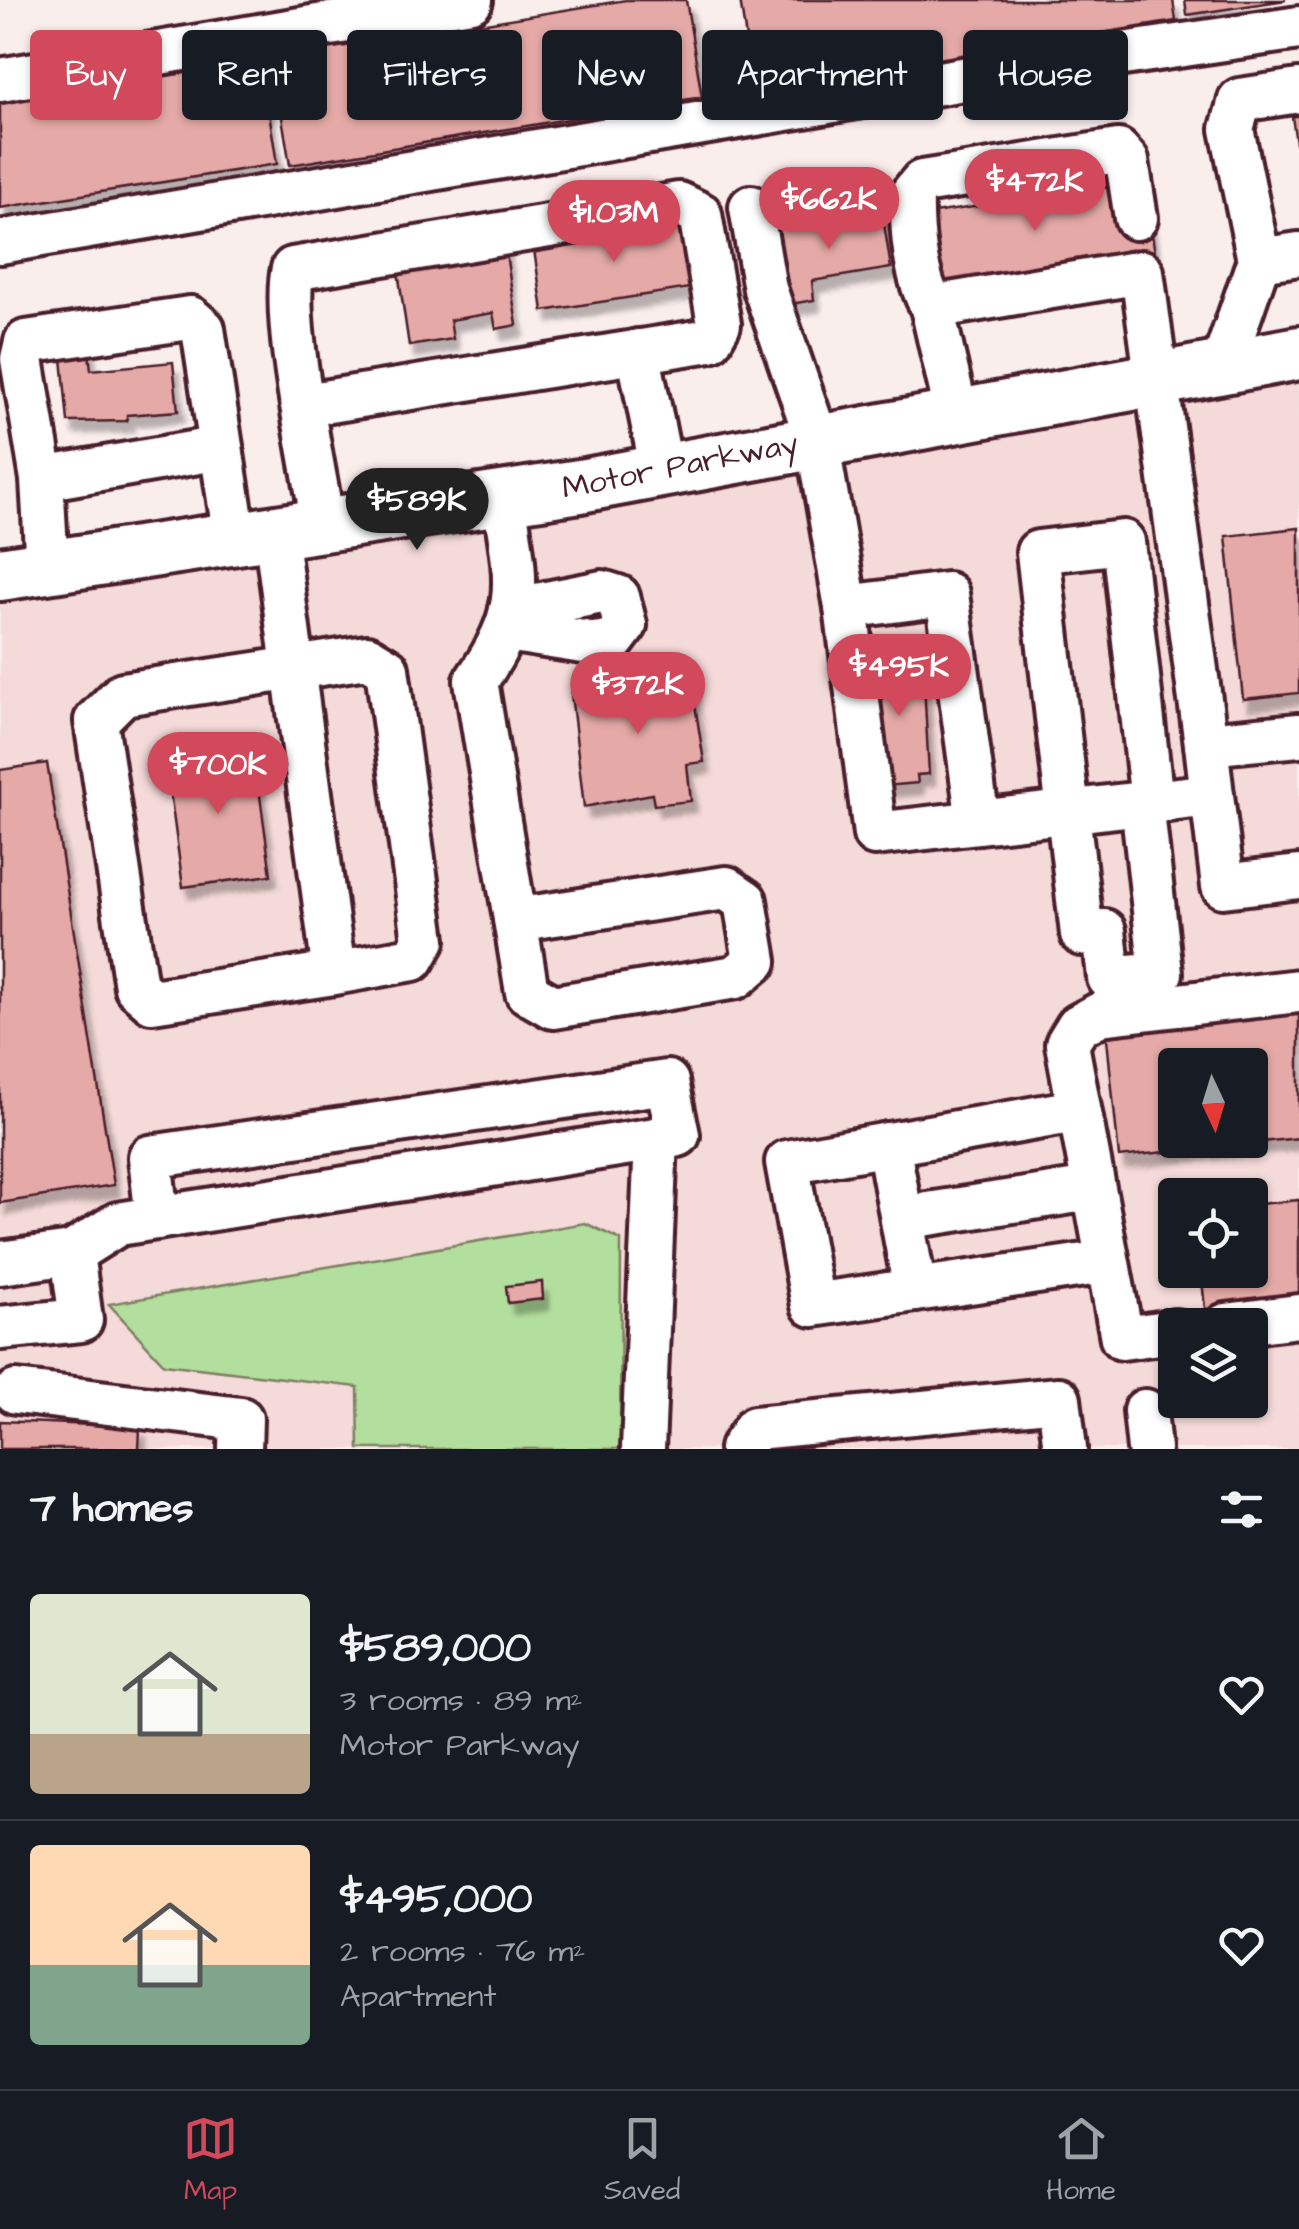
<!DOCTYPE html>
<meta charset="utf-8">
<style>
:root{--surface:#171b24;--page:#242831;--text:#f1f3f6;--muted:#9ea1a6;--line:#363941;--accent:#d1495b}
body{margin:0;font-family:"Architects Daughter",sans-serif;background:var(--page);color:var(--text);height:100vh;display:flex;flex-direction:column;font-size:38px;white-space:nowrap}
*{box-sizing:border-box;margin:0}
p{font-size:32px;color:var(--muted)}
.icon{flex:none;width:55px;height:55px;fill:none;stroke:currentColor;stroke-width:2;stroke-linecap:round;stroke-linejoin:round}
.map{position:relative;height:1449px;overflow:hidden}
.panel{display:flex;flex-direction:column;background:var(--surface);flex:1}
.panel>*{flex:none}
.hud{position:absolute;left:30px;top:30px;width:1240px;height:90px;display:flex;gap:20px}
.needle{width:65px;rotate:176deg}
.controls{position:absolute;left:1158px;top:1048px;display:grid;gap:20px}
.controls a{display:grid;place-items:center;width:110px;height:110px;border-radius:10px;background:var(--surface);box-shadow:0 2px 8px #0004;font-size:50px}
.price{position:absolute;translate:-50% -85px;padding:0 22px;border-radius:35px;background:var(--accent);color:#fff;font-size:32px;line-height:65px;filter:drop-shadow(0 2px 5px #0008)}
.price::after{content:'';position:absolute;left:50%;top:60px;width:30px;height:22px;margin-left:-15px;background:inherit;clip-path:polygon(0 0,100% 0,50% 100%)}
.price.on{background:#222;color:#fff}
ul{padding:0;list-style:none}
li{display:flex;align-items:center;gap:30px;height:250px;padding:0 30px}
li+li{border-top:2px solid var(--line)}
li span{display:grid;place-items:center;flex:none;width:280px;height:200px;border-radius:10px;color:#555}
li>.icon{margin-inline-start:auto}
span .icon{width:120px;height:120px;fill:#fffc;stroke-width:1}
li b{font-size:42px}
h2{display:flex;justify-content:space-between;align-items:center;height:120px;padding:0 30px;font-size:42px}
.chip{padding:0 35px;border-radius:10px;background:var(--surface);box-shadow:0 2px 8px #0004;font-size:35px;line-height:90px}
.chip.on{background:var(--accent);color:#fff}
.dock{display:flex;justify-content:space-around;align-items:center;height:140px;border-top:2px solid var(--line);background:var(--surface);font-size:28px;color:var(--muted)}
.dock a{display:grid;justify-items:center;gap:5px}
.dock .on{color:var(--accent)}
.map>svg:first-child{display:block}
.built{fill:#f4dad8;fill-rule:evenodd}
.green{fill:#b2df9d;stroke:#7e7f64;stroke-width:2.5}
.building{fill:#e5aaa7;stroke:#4a1f2b;stroke-width:2.5;fill-rule:evenodd;filter:url(#shadow)}
.lines{fill:none;stroke-linecap:round;stroke-linejoin:round}
.minor-casing{stroke:#4a1f2b;stroke-width:50}
.major-casing{stroke:#4a1f2b;stroke-width:60}
.minor{stroke:#fff;stroke-width:42}
.major{stroke:#fff;stroke-width:52}
.labels{text-anchor:middle;dominant-baseline:central;stroke-width:10;stroke-linejoin:round;paint-order:stroke}
.street-label{font-size:32px;fill:#4a1f2b;stroke:#fff}
</style>
<div class="map">
<svg width="1299" height="1449" viewBox="0 0 1299 1449">
<defs>
<filter id="shadow"><feDropShadow dx="6" dy="11" stdDeviation="2.5" flood-color="#0004"/></filter>
</defs>
<rect width="100%" height="100%" fill="#faeeed"/>
<filter id="ink" filterUnits="userSpaceOnUse"><feTurbulence type="fractalNoise" baseFrequency=".01" numOctaves="2"/><feDisplacementMap in="SourceGraphic" scale="20" xChannelSelector="R" yChannelSelector="G"/><feConvolveMatrix kernelMatrix="1 2 1 2 8 2 1 2 1" color-interpolation-filters="sRGB"/></filter>
<g filter="url(#ink)">
<path class="built" d="M1299 348V1449H0V568ZM1175 1065H1250V1140H1175ZM1175 1195H1250V1270H1175ZM1175 1325H1250V1400H1175Z"/>
<polygon class="green" points="585,1223 621,1240 620,1449 359,1449 358,1387 164,1364 109,1304"/>
<g class="building">
<polygon points="626,0 686,0 702,97 290,165 272,58"/>
<polygon points="740,0 1173,0 1176,21 754,89"/>
<polygon points="1185,0 1286,0 1187,15"/>
<polygon points="261,61 277,164 0,208 0,102"/>
<polygon points="1299,115 1299,161 1292,117"/>
<polygon points="1115,186 1149,216 1156,259 1105,258 930,284 920,215"/>
<polygon points="882,211 891,268 812,281 814,300 785,305 773,227"/>
<polygon points="686,219 696,287 543,311 533,243"/>
<polygon points="504,241 517,325 496,329 493,313 450,320 453,339 409,346 396,258"/>
<polygon points="88,344 91,370 173,362 178,411 127,415 127,421 68,422 61,347"/>
<polygon points="1299,528 1299,693 1243,699 1226,536"/>
<polygon points="910,653 913,686 924,684 929,774 917,775 918,783 885,786 866,658"/>
<polygon points="689,666 704,762 687,764 691,801 654,805 652,794 584,807 571,693 601,689 600,681 629,677 628,671"/>
<polygon points="230,745 232,756 254,753 271,875 183,887 166,762 188,759 188,751"/>
<polygon points="47,763 114,1185 0,1203 0,770"/>
<path d="M1299 1010V1138L1119 1157 1106 1029ZM1175 1065H1250V1140H1175Z"/>
<polygon points="1299,1200 1299,1299 1205,1309 1201,1270 1250,1270 1250,1205"/>
<polygon points="542,1282 543,1299 508,1303 506,1286"/>
<polygon points="0,1421 140,1427 139,1449 0,1449"/>
</g>
<g class="lines">
<defs>
<g id="minor">
<polyline points="0,80 471,0"/>
<polyline points="751,207 765,289 817,440 846,607 875,834 1212,795 1206,744"/>
<polyline points="0,242 1028,68 1299,28"/>
<polyline points="1259,260 1299,254"/>
<path d="M932 307C915 276 911 230 912 194L922 182 1118 151 1127 161 1136 218"/>
<polyline points="638,351 662,471"/>
<polyline points="1222,367 1259,260 1232,129 1240,100 1299,91"/>
<path d="M305 405 710 340 719 324 700 214 679 204 293 269C281 318 314 467 323 525"/>
<polyline points="957,416 932,307 1142,272 1206,744 1299,735"/>
<polyline points="42,479 221,448"/>
<path d="M504 498C516 583 527 607 476 681L527 992 553 1007 736 977 755 961 745 901 726 888 515 920"/>
<path d="M275 532C294 679 315 826 334 973L152 1001 136 987 96 721 123 694 367 657 387 669 424 940 413 959 334 973"/>
<polyline points="47,567 42,479 22,359 26,342 190,318 203,329 235,539"/>
<polyline points="846,607 947,594 978,822"/>
<polyline points="507,630 596,644 613,641 625,625 618,597 602,592 511,610"/>
<polyline points="1212,795 1223,886 1299,877"/>
<polyline points="1142,803 1161,973 1109,978 1104,931 1082,934 1038,552 1123,542 1152,802"/>
<polyline points="1076,1111 787,1162 813,1305 1105,1262"/>
<polyline points="888,1144 915,1290"/>
<polyline points="157,1218 150,1157 667,1082 678,1135 656,1139"/>
<polyline points="902,1218 1091,1189"/>
<polyline points="0,1263 72,1253 118,1224 656,1139 643,1449"/>
<polyline points="1226,1325 1299,1316"/>
<polyline points="0,1328 81,1320 72,1253"/>
<polyline points="1175,1331 1122,1338 1067,1044 1078,1026 1100,1014 1299,991"/>
<polyline points="16,1392 241,1419 240,1449"/>
<polyline points="1145,1411 1149,1449"/>
<polyline points="741,1449 755,1428 1059,1399 1065,1449"/>
</g>
<polyline id="major" points="0,574 580,486 1299,353"/>
</defs>
<use href="#minor" class="minor-casing"/>
<use href="#major" class="major-casing"/>
<use href="#minor" class="minor"/>
<use href="#major" class="major"/>
</g>
</g>
<g class="labels">
<g class="street-label">
<text transform="translate(680 466) rotate(-11)">Motor Parkway</text>
</g>
</g>
</svg>
<div class="controls">
<a><svg class="needle" viewBox="-14 -14 28 28"><path d="M0-13l5 13h-10z" fill="#e53935"/><path d="M0 13l5-13h-10z" fill="#9ea1a6"/></svg></a>
<a><svg class="icon" aria-label="locate" viewBox="0 0 24 24"><circle cx="12" cy="12" r="6"/><path d="M12 2v4M12 18v4M2 12h4M18 12h4"/></svg></a>
<a><svg class="icon" aria-label="layers" viewBox="0 0 24 24"><path d="M12 4l9 5-9 5-9-5zM3 14l9 5 9-5"/></svg></a>
</div>
<b class="price" style="left:1035px;top:234px">$472K</b>
<b class="price" style="left:829px;top:252px">$662K</b>
<b class="price" style="left:614px;top:265px">$1.03M</b>
<b class="price on" style="left:417px;top:553px">$589K</b>
<b class="price" style="left:899px;top:719px">$495K</b>
<b class="price" style="left:638px;top:737px">$372K</b>
<b class="price" style="left:218px;top:817px">$700K</b>
<div class="hud">
<a class="chip on">Buy</a>
<a class="chip">Rent</a>
<a class="chip">Filters</a>
<a class="chip">New</a>
<a class="chip">Apartment</a>
<a class="chip">House</a>
</div>
</div>
<section class="panel">
<h2>7 homes<svg class="icon" aria-label="filters" viewBox="0 0 24 24"><path d="M4 7h16M4 17h16"/><circle cx="9" cy="7" r="2"/><circle cx="15" cy="17" r="2"/></svg></h2>
<ul>
<li><span style="background:linear-gradient(#dfe7d0 70%,#b9a48a 0)"><svg class="icon" aria-label="home" viewBox="0 0 24 24"><path d="M3 11l9-7 9 7M6 9v11h12V9"/></svg></span><div><b>$589,000</b><p>3 rooms · 89 m²</p><p>Motor Parkway</p></div><svg class="icon" aria-label="heart" viewBox="0 0 24 24"><path d="M12 20l-8-8c-3-5 5-10 8-4 3-6 11-1 8 4z"/></svg></li>
<li><span style="background:linear-gradient(#ffd9b3 60%,#7fa58c 0)"><svg class="icon" aria-label="home" viewBox="0 0 24 24"><path d="M3 11l9-7 9 7M6 9v11h12V9"/></svg></span><div><b>$495,000</b><p>2 rooms · 76 m²</p><p>Apartment</p></div><svg class="icon" aria-label="heart" viewBox="0 0 24 24"><path d="M12 20l-8-8c-3-5 5-10 8-4 3-6 11-1 8 4z"/></svg></li>
</ul>
</section>
<nav class="dock">
<a class="on"><svg class="icon" aria-label="map" viewBox="0 0 24 24"><path d="M3 6l6-2 6 2 6-2v14l-6 2-6-2-6 2zM9 4v14M15 6v14"/></svg>Map</a>
<a><svg class="icon" aria-label="saved" viewBox="0 0 24 24"><path d="M7 4h10v16l-5-4-5 4z"/></svg>Saved</a>
<a><svg class="icon" aria-label="home" viewBox="0 0 24 24"><path d="M3 11l9-7 9 7M6 9v11h12V9"/></svg>Home</a>
</nav>
